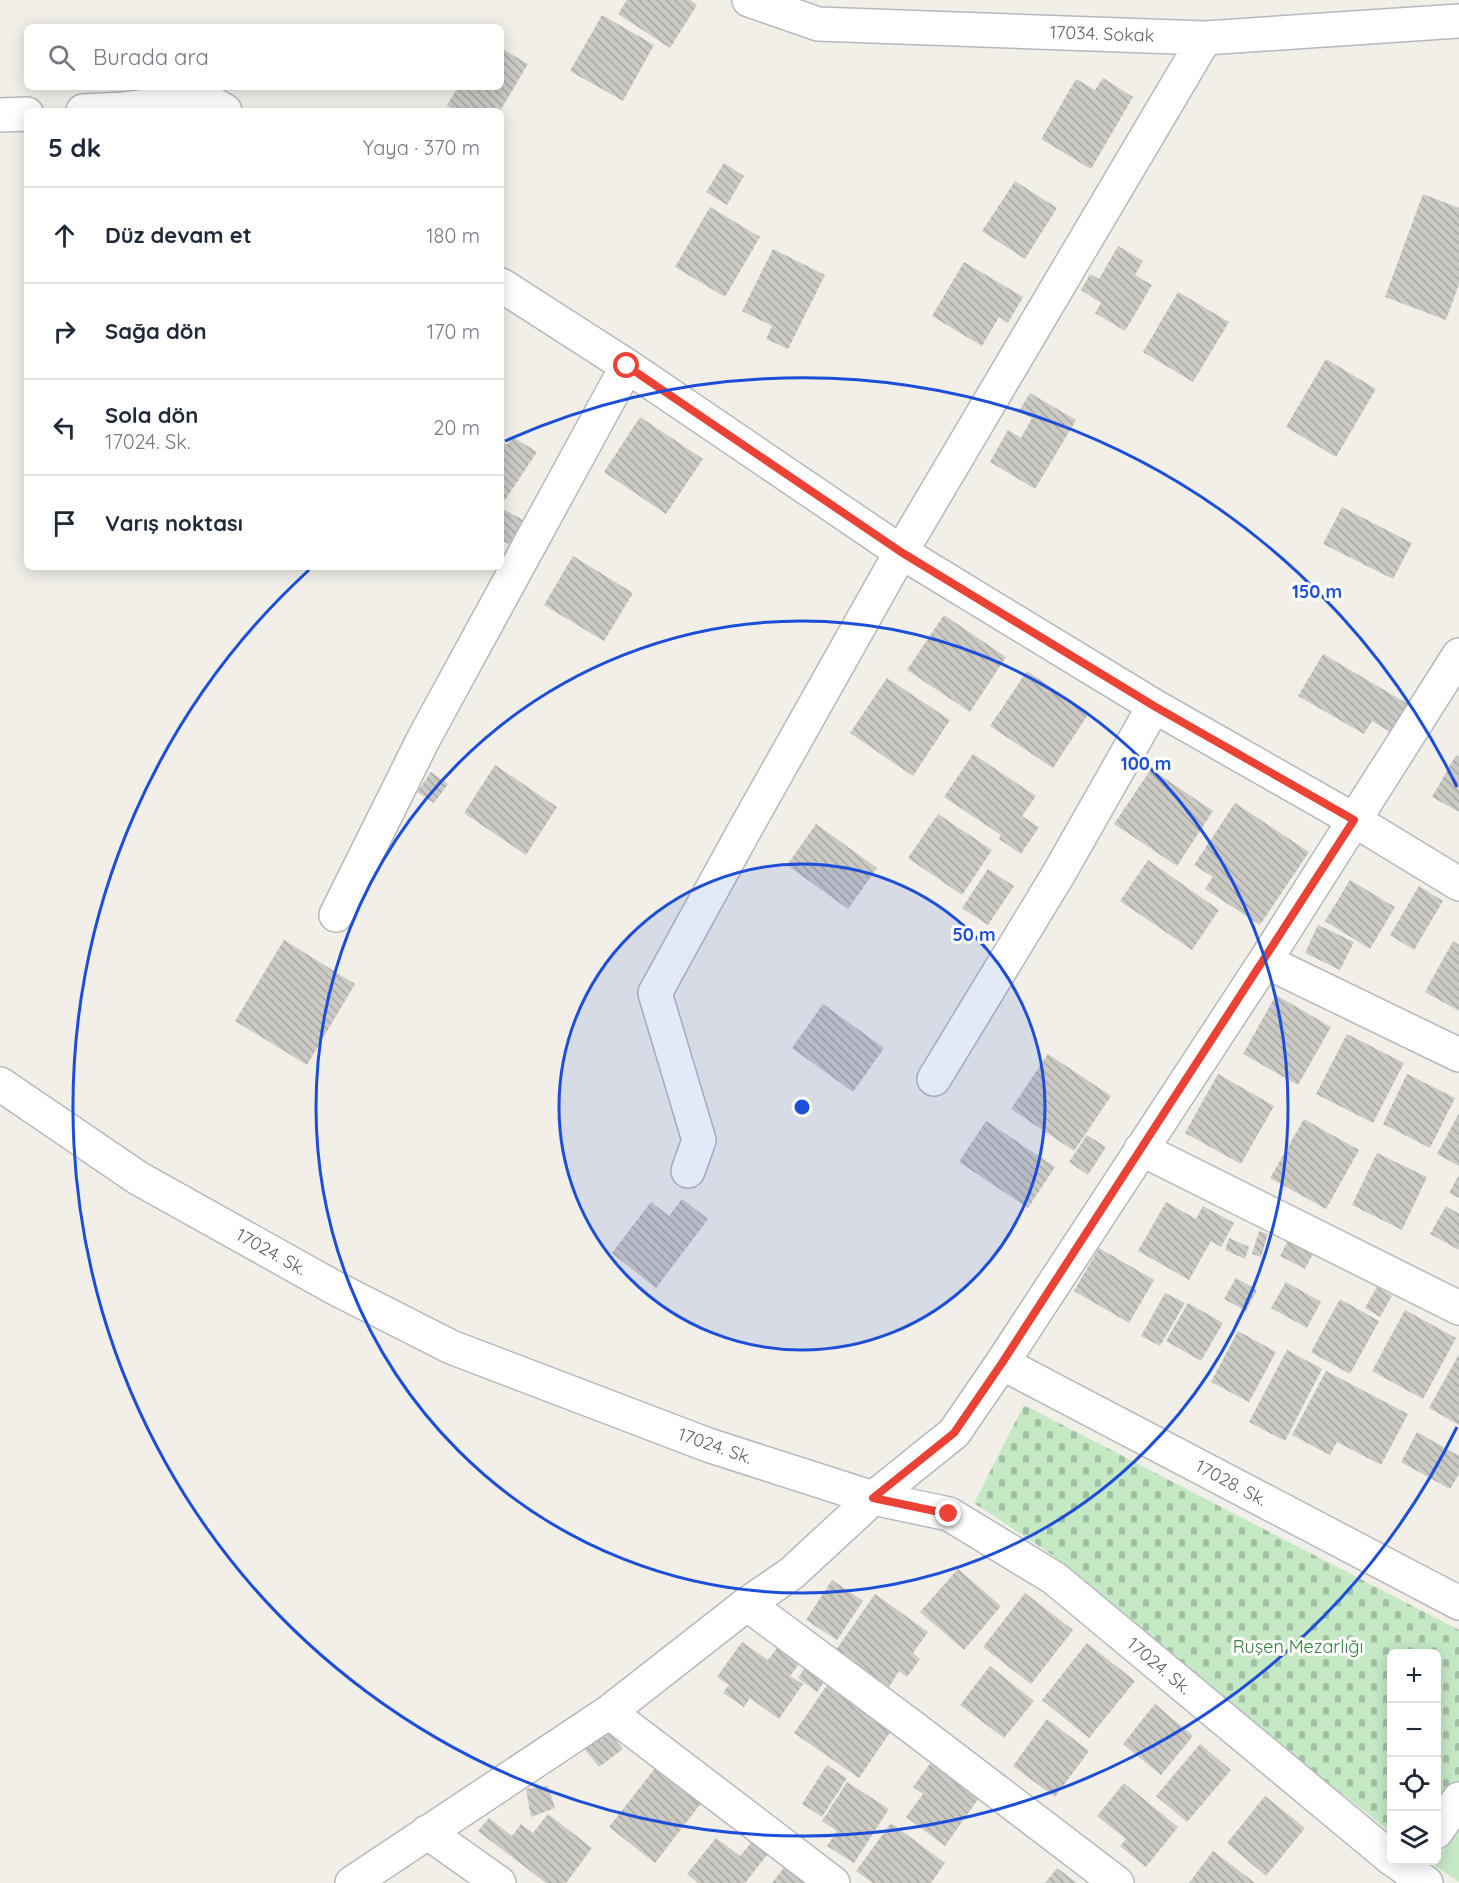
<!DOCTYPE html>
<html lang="tr">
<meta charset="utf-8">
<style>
:root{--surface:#fff;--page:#f6f6f7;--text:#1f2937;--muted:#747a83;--line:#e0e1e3}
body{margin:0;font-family:Quicksand,sans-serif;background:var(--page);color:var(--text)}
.controls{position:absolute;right:18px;bottom:18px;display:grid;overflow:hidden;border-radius:9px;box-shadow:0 3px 15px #0003}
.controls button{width:54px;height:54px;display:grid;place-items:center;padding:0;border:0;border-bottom:2px solid var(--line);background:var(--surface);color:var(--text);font:30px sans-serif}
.stop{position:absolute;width:18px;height:18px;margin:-14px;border:4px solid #ea4335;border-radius:50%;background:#fff}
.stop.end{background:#ea4335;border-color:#fff;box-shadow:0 2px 6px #0008}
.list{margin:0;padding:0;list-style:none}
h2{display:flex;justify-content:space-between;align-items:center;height:78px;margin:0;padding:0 24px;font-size:26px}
h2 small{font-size:20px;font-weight:400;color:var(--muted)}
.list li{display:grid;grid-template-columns:39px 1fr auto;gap:18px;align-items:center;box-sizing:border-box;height:96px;padding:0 24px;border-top:2px solid var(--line)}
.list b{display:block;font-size:22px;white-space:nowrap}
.list p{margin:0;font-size:20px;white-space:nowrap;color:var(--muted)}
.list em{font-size:20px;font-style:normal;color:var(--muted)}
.icon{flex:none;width:33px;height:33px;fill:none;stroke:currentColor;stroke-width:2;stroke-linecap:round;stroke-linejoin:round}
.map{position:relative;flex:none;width:1459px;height:1883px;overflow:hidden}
.search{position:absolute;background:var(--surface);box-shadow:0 3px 15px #0003;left:24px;top:24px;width:480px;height:66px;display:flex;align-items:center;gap:15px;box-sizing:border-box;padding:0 21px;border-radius:9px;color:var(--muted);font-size:22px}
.panel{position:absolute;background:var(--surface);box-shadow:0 3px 15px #0003;left:24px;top:108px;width:480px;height:462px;border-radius:9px}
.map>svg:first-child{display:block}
</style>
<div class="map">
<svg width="1459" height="1883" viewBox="0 0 1459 1883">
<defs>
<pattern id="cemetery-stones" width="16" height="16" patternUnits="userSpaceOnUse" patternTransform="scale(1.5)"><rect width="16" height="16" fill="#c5e8c5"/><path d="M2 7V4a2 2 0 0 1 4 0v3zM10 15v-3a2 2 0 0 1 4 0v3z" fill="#a3c0a4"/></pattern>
<pattern id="building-back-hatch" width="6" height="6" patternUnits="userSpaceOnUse" patternTransform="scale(1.5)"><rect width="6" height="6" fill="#cccac5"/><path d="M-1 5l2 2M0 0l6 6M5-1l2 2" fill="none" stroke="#a9a8a4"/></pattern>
</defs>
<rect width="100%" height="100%" fill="#f1efe8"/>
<path fill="url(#cemetery-stones)" d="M1024,1405L1459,1630V1784L1437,1815L1436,1654H1392L1391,1832L1215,1695L1130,1618L1054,1556L974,1503Z"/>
<path fill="#c5e8c5" d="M1459,1828V1882L1433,1864Z"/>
<path fill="url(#building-back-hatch)" d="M627,0H690L697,5L670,48L618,14Z
M602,15L654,45L623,101L570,71Z
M501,48L528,64L500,111H456L447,105L458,87H501Z
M1103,78L1133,97L1091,169L1041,139L1076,79L1095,90Z
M724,163L744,176L727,205L706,192Z
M1015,181L1057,208L1025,259L982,231Z
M1423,194L1459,208V284L1446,320L1385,297Z
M710,207L760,237L725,297L675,267Z
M1118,246L1143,261L1135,275L1152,285L1125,331L1095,313L1101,303L1081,290L1090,274L1099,279Z
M773,249L825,275L788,349L766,339L772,326L742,311Z
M964,262L1023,297L1008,323L999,317L982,346L932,316Z
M1178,292L1229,322L1193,382L1143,352Z
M1326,359L1376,389L1336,457L1286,427Z
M1030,393L1076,420L1035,489L990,462L1008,430L1021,438L1032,418L1019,411Z
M640,417L703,459L666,514L604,472Z
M513,437L537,452L503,503L501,501V441L507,445Z
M1342,507L1412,543L1393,579L1323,544Z
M501,508L523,520L509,544L501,540Z
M573,556L633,593L604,641L544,605Z
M944,615L1006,657L970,712L907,670Z
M1323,654L1408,704L1392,733L1372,721L1364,734L1298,696Z
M1027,671L1089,713L1053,768L990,726Z
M887,678L950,720L913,776L850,733Z
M973,754L1036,796L1022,816L1039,827L1021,854L999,839L1001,835L944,797Z
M1456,755L1459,757V812L1432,797Z
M495,765L557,807L526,855L464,813Z
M1151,769L1213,811L1177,866L1114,824Z
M431,772L448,784L434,803L417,792Z
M1235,803L1309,852L1260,925L1205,889L1213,877L1194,865Z
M938,814L992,850L962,895L908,858Z
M816,824L877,868L848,909L787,865Z
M1148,860L1219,910L1192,950L1120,901Z
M988,869L1014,886L988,925L962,908Z
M1350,880L1395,907L1370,949L1325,921Z
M1419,886L1443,901L1414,950L1390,935Z
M1318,925L1354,942L1340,970L1305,953Z
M284,940L355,984L307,1065L235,1021Z
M1453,941L1459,945V1011L1425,992Z
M1276,995L1331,1027L1298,1085L1243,1054Z
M823,1004L884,1048L853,1092L792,1048Z
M1347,1034L1404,1063L1373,1123L1316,1094Z
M1048,1054L1111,1096L1074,1151L1011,1109Z
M1218,1074L1274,1106L1241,1164L1185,1133Z
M1407,1074L1455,1098L1430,1148L1383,1124Z
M1459,1113V1166L1437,1154Z
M1304,1119L1359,1150L1326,1209L1270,1178Z
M986,1121L1055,1167L1028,1208L959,1162Z
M1087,1135L1106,1147L1088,1175L1069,1162Z
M1377,1153L1427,1177L1402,1230L1352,1205Z
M1459,1175V1198L1449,1193Z
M682,1199L708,1219L656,1288L612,1253L651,1202L669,1216Z
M1166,1202L1196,1219L1203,1206L1234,1223L1221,1247L1211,1241L1189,1280L1138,1251Z
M1446,1206L1459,1214V1250L1430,1234Z
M1259,1231L1268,1234L1261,1257L1252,1254Z
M1293,1231L1318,1244L1305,1269L1280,1256Z
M1229,1238L1249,1247L1245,1259L1225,1250Z
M1099,1248L1154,1280L1129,1323L1074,1291Z
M1236,1278L1257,1290L1246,1311L1224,1299Z
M1286,1282L1321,1302L1307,1328L1271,1308Z
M1377,1287L1392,1296L1380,1317L1365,1308Z
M1165,1293L1185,1303L1160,1346L1141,1336Z
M1340,1299L1379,1321L1350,1374L1311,1352Z
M1188,1303L1223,1323L1201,1361L1166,1341Z
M1405,1310L1456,1338L1423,1399L1372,1371Z
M1238,1331L1276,1352L1249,1402L1211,1382Z
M1287,1350L1322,1369L1285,1441L1249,1422Z
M1459,1354V1425L1429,1408Z
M1326,1371L1408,1414L1381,1465L1337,1442L1330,1455L1292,1435Z
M1417,1432L1459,1456V1474L1450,1489L1401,1462Z
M958,1569L1001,1606L964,1650L920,1612Z
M832,1580L863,1601L837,1640L806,1620Z
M1025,1593L1073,1630L1031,1684L983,1647Z
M875,1594L928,1632L913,1653L920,1659L907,1677L899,1671L889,1687L836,1650Z
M742,1642L768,1660L777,1648L799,1664L790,1676L803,1684L779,1719L750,1698L744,1707L723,1693L729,1685L717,1677Z
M1087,1643L1135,1681L1089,1738L1042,1700Z
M808,1663L828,1676L817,1692L798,1678Z
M990,1666L1034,1701L1004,1738L960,1705Z
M828,1684L893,1728L859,1778L794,1733Z
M1155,1704L1193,1736L1161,1775L1123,1744Z
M1047,1719L1089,1751L1055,1797L1013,1766Z
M607,1729L623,1749L599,1767L583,1747Z
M1200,1744L1231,1770L1187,1822L1156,1796Z
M932,1761L981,1795L945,1846L906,1817L923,1794L913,1787Z
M827,1765L847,1778L822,1817L802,1804Z
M656,1767L702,1802L655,1863L609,1827Z
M847,1782L889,1809L854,1863L827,1846L837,1831L822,1821Z
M1124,1783L1178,1827L1146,1867L1120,1846L1126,1839L1097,1816Z
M548,1786L555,1808L531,1817L526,1789Z
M1265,1796L1305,1828L1266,1876L1227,1843Z
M548,1814L592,1848L566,1883H546L478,1831L489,1818L512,1836L521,1824L533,1833Z
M891,1823L945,1863L931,1883H873L856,1871Z
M716,1838L740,1856L755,1838L770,1851L745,1883H698L687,1874Z
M1213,1851L1255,1883H1189Z
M785,1866L807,1883H772Z
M1057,1868L1077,1883H1045Z"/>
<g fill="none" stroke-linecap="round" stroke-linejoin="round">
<defs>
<path id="minor" d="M749,0L818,24L1205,38L1459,21
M83,111L124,109L205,99L225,111
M0,115L27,114
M501,285L627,366L901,552L1154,706L1354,820L1459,884
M336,915L424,738L627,366
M1265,961L1459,1055
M934,1079L1058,875L1154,706
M0,1084L138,1178L335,1288L451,1347L708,1445L873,1498L949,1514L1054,1578L1392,1859
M1141,1149L1459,1308
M688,1171L699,1140L655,993L744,831L901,552L1205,38
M1002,1363L1459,1603
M747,1604L911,1726L1117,1883
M609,1712L833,1883
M427,1832L499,1883
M1436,1832L1459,1799
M1394,1860L1426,1883
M352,1883L609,1712L747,1604L792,1573L873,1498L954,1433L1002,1363L1265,961L1459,655"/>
</defs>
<use href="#minor" stroke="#b5b8bc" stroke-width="36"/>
<use href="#minor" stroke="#fff" stroke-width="33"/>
</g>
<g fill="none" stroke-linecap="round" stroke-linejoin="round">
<path stroke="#ea4335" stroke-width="8" d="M627,366L901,552L1154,706L1354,820L1002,1363L954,1433L873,1498L949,1514"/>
</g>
<circle cx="802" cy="1107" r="243" fill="#1d4ed8" fill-opacity=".12"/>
<g fill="none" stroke="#1d4ed8" stroke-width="3">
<circle cx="802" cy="1107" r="243"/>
<circle cx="802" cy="1107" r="486"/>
<path d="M1457 1427A729 729 0 1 1 309 570M505 441A729 729 0 0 1 1457 787"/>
</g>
<g text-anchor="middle" stroke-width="6" stroke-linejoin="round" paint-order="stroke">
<g font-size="18" fill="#5f6368" stroke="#fff">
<text transform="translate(1102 34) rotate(2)" y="6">17034. Sokak</text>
<text transform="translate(271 1252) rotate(29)" y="6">17024. Sk.</text>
<text transform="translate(715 1446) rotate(19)" y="6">17024. Sk.</text>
<text transform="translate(1231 1483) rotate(28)" y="6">17028. Sk.</text>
<text transform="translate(1159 1666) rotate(40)" y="6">17024. Sk.</text>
</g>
<g font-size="18" fill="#348238" stroke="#fff">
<text x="1298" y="1653">Ruşen Mezarlığı</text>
</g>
</g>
<circle cx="802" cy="1107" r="9" fill="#1d4ed8" stroke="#fff" stroke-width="3"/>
<g font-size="18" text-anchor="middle" font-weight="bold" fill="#1d4ed8" stroke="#fff" stroke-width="6" stroke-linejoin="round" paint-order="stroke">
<text x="1317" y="598">150 m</text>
<text x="1146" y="770">100 m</text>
<text x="974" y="941">50 m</text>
</g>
</svg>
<div class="controls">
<button>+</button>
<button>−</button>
<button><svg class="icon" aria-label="locate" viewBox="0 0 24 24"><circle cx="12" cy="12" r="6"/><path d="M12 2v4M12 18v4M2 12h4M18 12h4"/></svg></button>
<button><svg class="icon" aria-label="layers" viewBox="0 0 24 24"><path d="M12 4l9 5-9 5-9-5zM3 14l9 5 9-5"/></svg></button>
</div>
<div class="stop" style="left:627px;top:366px"></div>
<div class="stop end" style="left:949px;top:1514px"></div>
<div class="search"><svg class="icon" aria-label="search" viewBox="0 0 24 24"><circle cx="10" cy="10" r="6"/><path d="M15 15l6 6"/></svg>Burada ara</div>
<section class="panel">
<h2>5 dk<small>Yaya · 370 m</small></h2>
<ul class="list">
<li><svg class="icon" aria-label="ahead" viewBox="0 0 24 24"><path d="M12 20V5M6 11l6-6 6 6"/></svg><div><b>Düz devam et</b></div><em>180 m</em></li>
<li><svg class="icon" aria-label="right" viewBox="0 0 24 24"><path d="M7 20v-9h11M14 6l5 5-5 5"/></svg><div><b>Sağa dön</b></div><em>170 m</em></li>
<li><svg class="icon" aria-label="left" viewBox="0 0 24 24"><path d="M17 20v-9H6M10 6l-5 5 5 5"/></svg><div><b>Sola dön</b><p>17024. Sk.</p></div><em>20 m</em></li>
<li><svg class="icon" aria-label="arrive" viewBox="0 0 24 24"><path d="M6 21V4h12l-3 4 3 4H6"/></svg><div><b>Varış noktası</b></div></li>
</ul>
</section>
</div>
